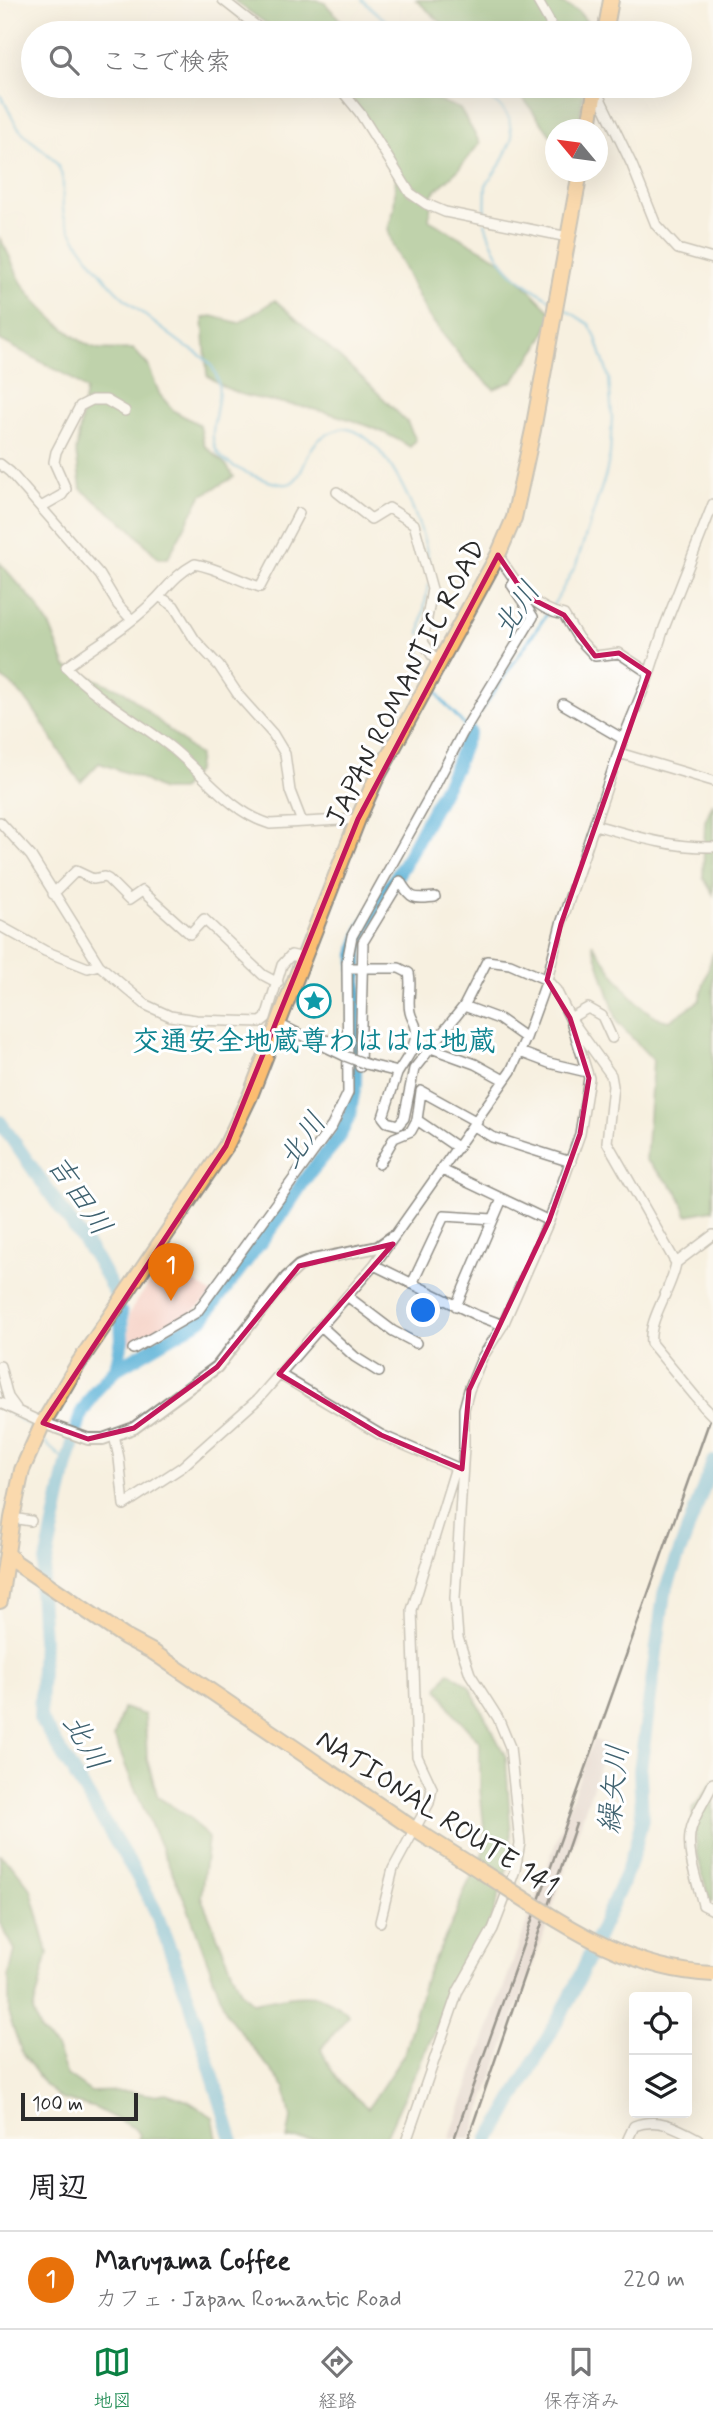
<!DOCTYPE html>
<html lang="ja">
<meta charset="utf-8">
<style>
:root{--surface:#fff;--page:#f6f6f6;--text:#202124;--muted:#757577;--line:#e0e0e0;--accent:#0b8043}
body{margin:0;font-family:Mynerve,"Klee One",sans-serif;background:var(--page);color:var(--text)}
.controls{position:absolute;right:21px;bottom:21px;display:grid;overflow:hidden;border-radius:7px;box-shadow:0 7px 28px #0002}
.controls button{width:63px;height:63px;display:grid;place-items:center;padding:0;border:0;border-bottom:2px solid var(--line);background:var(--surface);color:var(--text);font:35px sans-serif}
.compass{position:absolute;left:545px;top:119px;width:63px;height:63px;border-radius:50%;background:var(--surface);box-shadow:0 7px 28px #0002;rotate:299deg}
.scale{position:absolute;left:21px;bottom:18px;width:117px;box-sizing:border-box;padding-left:7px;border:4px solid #2b2b2b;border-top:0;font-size:19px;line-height:24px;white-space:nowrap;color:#2b2b2b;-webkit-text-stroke:5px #fff;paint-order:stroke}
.you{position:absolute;left:424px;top:1311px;width:24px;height:24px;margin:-18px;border:5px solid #fff;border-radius:50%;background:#1a73e8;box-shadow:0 0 0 10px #1a73e833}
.badge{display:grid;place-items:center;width:46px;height:46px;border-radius:50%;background:var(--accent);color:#fff;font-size:23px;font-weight:700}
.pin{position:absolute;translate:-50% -58px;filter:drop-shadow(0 2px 4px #0008)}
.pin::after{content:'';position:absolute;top:37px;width:24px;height:21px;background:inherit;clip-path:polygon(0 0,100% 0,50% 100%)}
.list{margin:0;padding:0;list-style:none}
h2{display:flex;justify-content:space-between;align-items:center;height:91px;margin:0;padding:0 28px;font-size:30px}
h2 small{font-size:23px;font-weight:400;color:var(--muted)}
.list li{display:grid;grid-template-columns:46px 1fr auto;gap:21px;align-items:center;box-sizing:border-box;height:98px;padding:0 28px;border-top:2px solid var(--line)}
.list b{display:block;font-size:26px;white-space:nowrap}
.list p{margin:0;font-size:23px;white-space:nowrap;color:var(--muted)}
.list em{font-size:23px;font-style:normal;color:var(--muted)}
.icon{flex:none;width:38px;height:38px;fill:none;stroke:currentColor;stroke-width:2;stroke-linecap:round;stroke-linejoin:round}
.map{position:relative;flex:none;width:713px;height:2139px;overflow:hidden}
.search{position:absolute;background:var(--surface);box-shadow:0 7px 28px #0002;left:21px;right:21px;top:21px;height:77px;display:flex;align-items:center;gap:18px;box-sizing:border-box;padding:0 24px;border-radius:38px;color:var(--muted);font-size:26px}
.sheet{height:189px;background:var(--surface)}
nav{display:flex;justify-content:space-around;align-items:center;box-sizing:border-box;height:98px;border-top:2px solid var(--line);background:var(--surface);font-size:19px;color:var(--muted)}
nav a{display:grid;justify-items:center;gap:4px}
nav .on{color:var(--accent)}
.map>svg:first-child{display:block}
</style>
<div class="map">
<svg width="713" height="2139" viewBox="0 0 713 2139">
<rect width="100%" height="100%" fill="#fff"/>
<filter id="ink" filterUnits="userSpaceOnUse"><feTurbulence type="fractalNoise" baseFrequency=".0143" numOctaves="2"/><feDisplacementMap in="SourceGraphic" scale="14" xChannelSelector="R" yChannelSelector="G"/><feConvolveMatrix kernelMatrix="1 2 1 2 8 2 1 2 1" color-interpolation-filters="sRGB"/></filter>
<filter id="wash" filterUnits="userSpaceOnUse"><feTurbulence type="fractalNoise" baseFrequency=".00686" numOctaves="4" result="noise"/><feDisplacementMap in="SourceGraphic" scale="28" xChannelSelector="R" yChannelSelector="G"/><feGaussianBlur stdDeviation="1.57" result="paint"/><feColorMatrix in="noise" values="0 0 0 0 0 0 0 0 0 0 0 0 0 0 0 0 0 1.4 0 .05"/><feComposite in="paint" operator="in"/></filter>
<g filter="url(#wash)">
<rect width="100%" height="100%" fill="#f7f0e0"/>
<path fill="#f6d1c5" d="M165,1260L212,1294L189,1316L129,1345V1313Z"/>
<path fill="#d1bfbf" d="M593,1739L607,1744L542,1940L471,2139H449Z"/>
<path fill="#7aae6a" stroke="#526c4a" stroke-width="2" d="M233,0H316L325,3L352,33H280Z
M416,0H555L578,11L592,28L591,33H453Z
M345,86H408L425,95L460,109L480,143L458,170L432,194L429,220L500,260L554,315L538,347L513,381L494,389L465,362L427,314L393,246L388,229L394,209L396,173Z
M514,86H584L580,118L574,129L556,130L555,141Z
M0,239C11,255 13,268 22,283C35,303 76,345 100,349C111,350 123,349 133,349L148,365L160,395L174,411L200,425L204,445L226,465L234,477L201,496L168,558L159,559L130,528L81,489L76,452L86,390L68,376L0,340Z
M275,300L368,383L407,422L416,440L410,447C378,426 331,412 293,405C259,398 234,398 207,375L203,318L212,316L239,323Z
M0,563L36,604L51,629L66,667L124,691L199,756L197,770L181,790H162L138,777L99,763L81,782C54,751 37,698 0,677Z
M713,803V894L703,877L705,821Z
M592,943C612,968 635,1015 669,1021L699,1001L713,952V1210L687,1215L678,1192L646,1160L653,1060L618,1023Z
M449,1672L469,1686L506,1757L512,1853L490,1925L444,2011L385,2139H287L291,2118L285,2088L227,2015L186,1903L134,1787L114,1737L123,1708L145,1715L147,1759L158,1797L189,1817L208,1838L201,1897L241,1992L253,2003C291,1997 318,1984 349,2015L321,2049C333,2078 345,2089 368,2108L404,2054L426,1976L453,1921L464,1892L486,1846L480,1789V1743L455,1715L438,1688Z
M713,1782V1902L710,1903L698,1858L692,1809Z
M0,1855L12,1865L31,1889L48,1953L33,2011L40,2031L56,2047L67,2075L91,2092L126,2091L153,2095L166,2093L188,2101L213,2117L217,2139H138L140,2135L136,2129L95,2108L61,2099L45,2085L22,2053L9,2016V1977L15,1950L0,1923Z"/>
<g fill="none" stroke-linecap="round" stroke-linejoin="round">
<path stroke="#5ab1d6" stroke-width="2.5" d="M362,0L400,33
M471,86L502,108L509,118L512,139L500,165L486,185L485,217
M0,95C7,105 11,117 18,127C29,143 51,151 59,168C67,183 60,199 64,215C68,233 98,270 111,285C126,303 165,331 185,346C193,351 204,356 210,364C236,397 192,437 227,462C238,470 280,489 291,483C307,474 304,444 328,434C334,431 342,427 348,429C388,436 426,529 429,565
M485,223C498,267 514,277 551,300
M420,634L428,585
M420,644V654L427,671
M433,683L441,699L464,725
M468,730L555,602L576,565L606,474L610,454L612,418L609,378L595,335L589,324L560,306
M3,1409L27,1424L34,1432
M41,1439L66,1462V1468"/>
<path stroke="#5ab1d6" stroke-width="14" d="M0,1122L97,1260L117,1297
M116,1369L122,1340L121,1313
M232,2139L191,2005L155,1910L136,1874L40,1718L43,1639L40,1591L66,1468L81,1414L96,1390L116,1369L202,1319L284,1211L307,1176L338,1139L349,1116L355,1084L356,950L365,926L403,866L455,768L469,731
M488,2139L499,2125L570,1998L625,1876L635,1848L642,1819L640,1770L664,1594L713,1462"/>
</g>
</g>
<g filter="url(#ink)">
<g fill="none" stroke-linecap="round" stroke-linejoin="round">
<defs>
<path id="minor" d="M223,0L265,33
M537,0L556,33
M338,86L360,113L410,193L426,204L445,212L568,237
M596,90L632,165L656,225L678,249L713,259
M0,464L10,472L100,575L118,605L131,619
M337,492L371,519L389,508L414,524L432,589L423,642L438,664
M41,507L62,495L66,489L54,462L56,452L80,406L92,400H106L125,411
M299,513L260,587C237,580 218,568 195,564C177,574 171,583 158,597C132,624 96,645 66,667C96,698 134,719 168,745C201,770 229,812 270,824L358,819
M498,555C516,582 530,608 564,615L578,638L595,656L619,653L649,673
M159,596L174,606L195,640L219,666L239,696L273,734L285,754L290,791L302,822
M563,704L623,739
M619,753L713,781
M0,822L31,856L99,965L146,1005L170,1016L196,1020L261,1022L266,1018L282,965L291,955L304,958
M595,825C634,836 672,848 713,847
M53,894L76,871L93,879L104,877L108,879L129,900L142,891L190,934L204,919L263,975L278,983
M0,926L45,951L88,968L99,965
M347,968H399L409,973C412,986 407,1000 410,1012C411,1018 415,1022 416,1028C418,1046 405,1060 397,1074
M464,1006L499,1019L526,1038
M570,1018L588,1008L602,1016L612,1038
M278,1024L345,1056
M318,1042L324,1040L348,1044
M431,1048L475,1064L504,1080
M520,1052L549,1063L587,1072
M366,1064L394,1071L397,1074L383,1117L387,1122L398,1125L404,1118L414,1069L464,1006L487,961L510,964L547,980L556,990L570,1018L611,1075L613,1086L607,1142L676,1263C672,1289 648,1319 651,1343L704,1407
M360,1067L363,942L400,881C411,900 414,899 435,897
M417,1120L458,1148
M474,1126L492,1137L571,1162
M379,1164L394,1138L411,1131L417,1120L421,1091L477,1122
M442,1170L549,1221
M676,1263L713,1235
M374,1265L476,1315L503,1325
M412,1284L444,1216L493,1219
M347,1296L393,1331L416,1343
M456,1306L502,1199
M321,1326L355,1357L379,1372
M133,1349L197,1312L332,1126L348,1093L347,962L352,936L426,803L462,734L533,617L512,585L514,579
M0,1366L8,1397L16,1408
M279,1374L381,1435L460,1469
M0,1403L43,1423
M114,1435L119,1458L124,1505L182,1467L258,1399L374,1265L511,1071L526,1038L547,980L561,924L623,739L646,683L664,628L713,504
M12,1518L31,1521
M713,1783C706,1800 693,1815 690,1834C687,1856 698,1884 703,1905L713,1910
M380,1922L393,1869L429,1803L432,1788L417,1756L412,1610L456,1467
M407,2139L458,1991L493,1929L503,1903L515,1870L520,1843L510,1747L498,1718L470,1674L458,1638L455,1598L464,1447V1409L469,1390L482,1358L503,1325L549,1221L580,1134L589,1078L570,1018
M628,2139L634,2126C658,2117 676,2127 698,2139"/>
<path id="tertiary" d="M43,1423L88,1439H103L134,1428L217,1367L286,1278L299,1266L313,1260L378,1247L392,1237"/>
<path id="trunk" d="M605,33L611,0
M588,130L596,86
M7,1553L15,1562L125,1637L153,1652L414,1829L479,1870
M0,1601L12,1518L22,1470L43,1423L78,1364L226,1146L250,1096L358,819L375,781L498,555L514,518L533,430L580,172"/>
</defs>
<use href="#minor" stroke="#918e86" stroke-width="12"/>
<use href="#tertiary" stroke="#918e86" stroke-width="14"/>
<use href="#trunk" stroke="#918e86" stroke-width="18"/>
<use href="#minor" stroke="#fff" stroke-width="9"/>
<use href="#tertiary" stroke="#fff" stroke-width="10"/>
<use href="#trunk" stroke="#fcbd6f" stroke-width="14"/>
<path stroke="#2b2b2b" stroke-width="2.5" d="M454,2139L713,1411
M468,2139L576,1824"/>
<defs>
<path id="minor-bridge" d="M345,1056L366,1064
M704,1407L713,1416"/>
<path id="trunk-bridge" d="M479,1870C554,1917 621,1970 713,1974"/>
</defs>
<use href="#minor-bridge" stroke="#918e86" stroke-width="12" stroke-linecap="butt"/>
<use href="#trunk-bridge" stroke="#918e86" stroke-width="18" stroke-linecap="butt"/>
<use href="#minor-bridge" stroke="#fff" stroke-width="9"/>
<use href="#trunk-bridge" stroke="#fcbd6f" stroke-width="14"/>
</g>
</g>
<path d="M0 0H713V2139H0ZM498,555L526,596L564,615L595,656L619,653L649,673L561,924L547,980L570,1018L589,1078L580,1134L549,1221L469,1390L462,1469L381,1435L279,1374L393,1244L299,1266L217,1367L134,1428L88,1439L43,1423L226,1146L358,819Z" fill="#f7f0e0" fill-opacity=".55" fill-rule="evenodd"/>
<path fill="none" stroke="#c2185b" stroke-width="5" stroke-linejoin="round" d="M498,555L526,596L564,615L595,656L619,653L649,673L561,924L547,980L570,1018L589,1078L580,1134L549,1221L469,1390L462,1469L381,1435L279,1374L393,1244L299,1266L217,1367L134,1428L88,1439L43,1423L226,1146L358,819Z"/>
<defs>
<symbol id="sight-ring" viewBox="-11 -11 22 22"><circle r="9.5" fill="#fff" stroke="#0f9aa8" stroke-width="1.5"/><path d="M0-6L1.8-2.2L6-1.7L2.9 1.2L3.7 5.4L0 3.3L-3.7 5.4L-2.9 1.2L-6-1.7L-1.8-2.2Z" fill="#0f9aa8"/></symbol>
</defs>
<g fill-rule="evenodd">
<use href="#sight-ring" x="295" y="982" width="38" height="38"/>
</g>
<g text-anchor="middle" stroke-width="6" stroke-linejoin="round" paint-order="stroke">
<g font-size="28" fill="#2b2b2b" stroke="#fff">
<text transform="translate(404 682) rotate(-63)" y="10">JAPAN ROMANTIC ROAD</text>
<text transform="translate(438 1812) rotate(33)" y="10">NATIONAL ROUTE 141</text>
</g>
<g font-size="28" font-weight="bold" fill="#0d838f" stroke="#fff">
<text x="314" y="1050">交通安全地蔵尊わははは地蔵</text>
</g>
<g font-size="30" font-style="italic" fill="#3e616f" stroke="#fff">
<text transform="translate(516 609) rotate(-57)" y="10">北川</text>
<text transform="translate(302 1140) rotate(-56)" y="10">北川</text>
<text transform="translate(80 1195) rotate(56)" y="10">吉田川</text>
<text transform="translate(86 1742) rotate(60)" y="10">北川</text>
<text transform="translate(613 1789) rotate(-84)" y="10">繰矢川</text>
</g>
</g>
</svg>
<div class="controls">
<button><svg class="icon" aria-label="locate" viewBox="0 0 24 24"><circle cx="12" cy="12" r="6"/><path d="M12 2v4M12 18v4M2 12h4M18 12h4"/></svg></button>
<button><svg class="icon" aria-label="layers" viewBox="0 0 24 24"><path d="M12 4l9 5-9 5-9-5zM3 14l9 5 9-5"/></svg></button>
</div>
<svg class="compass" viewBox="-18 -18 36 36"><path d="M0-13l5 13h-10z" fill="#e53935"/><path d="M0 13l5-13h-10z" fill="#757577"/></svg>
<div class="scale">100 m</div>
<div class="you"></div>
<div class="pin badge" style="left:171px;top:1301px;background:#e8710a">1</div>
<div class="search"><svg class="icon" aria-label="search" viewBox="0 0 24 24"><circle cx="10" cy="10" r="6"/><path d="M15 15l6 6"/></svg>ここで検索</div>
</div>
<section class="sheet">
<h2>周辺<small></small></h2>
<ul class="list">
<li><span class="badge" style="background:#e8710a">1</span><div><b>Maruyama Coffee</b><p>カフェ · Japan Romantic Road</p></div><em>220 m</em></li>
</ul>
</section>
<nav>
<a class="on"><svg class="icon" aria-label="map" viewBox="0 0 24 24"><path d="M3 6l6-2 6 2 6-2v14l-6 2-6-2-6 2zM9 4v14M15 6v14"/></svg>地図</a>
<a><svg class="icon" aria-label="directions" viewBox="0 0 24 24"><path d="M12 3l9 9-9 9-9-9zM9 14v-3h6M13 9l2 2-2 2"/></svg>経路</a>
<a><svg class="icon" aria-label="saved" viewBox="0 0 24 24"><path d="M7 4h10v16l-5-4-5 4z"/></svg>保存済み</a>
</nav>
